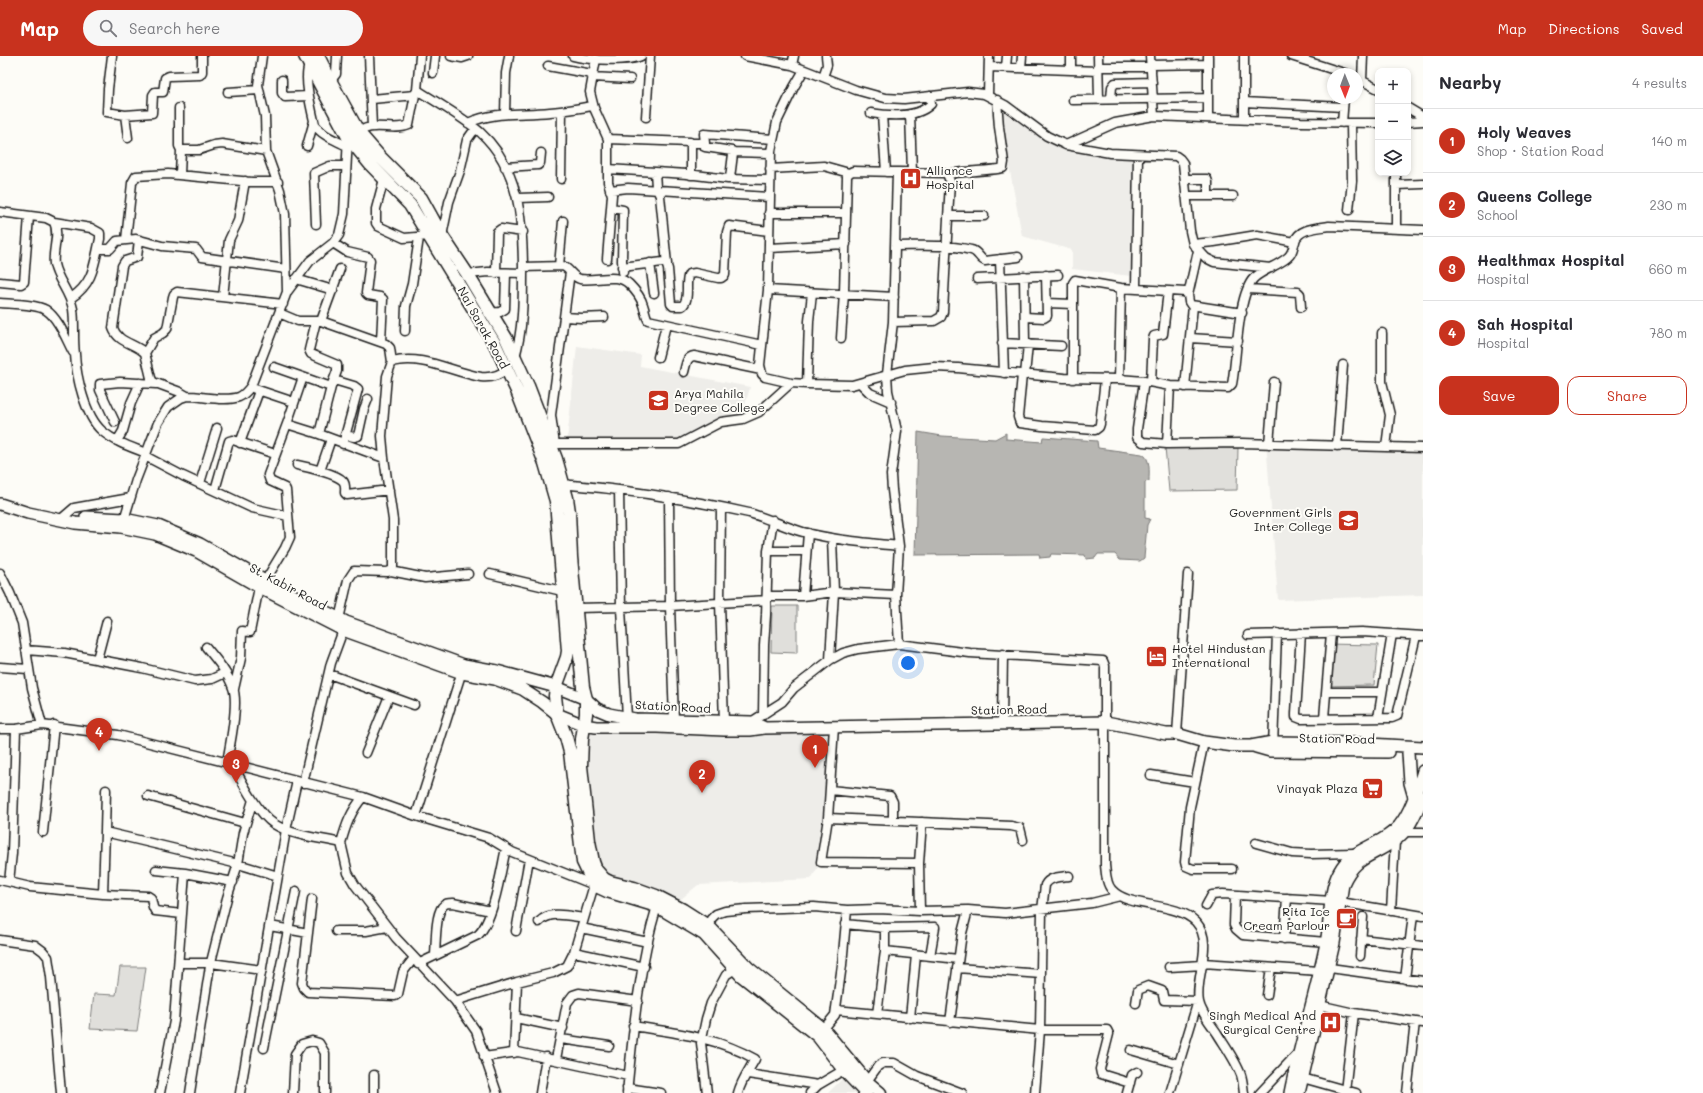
<!DOCTYPE html>
<meta charset="utf-8">
<style>
:root{--surface:#fff;--page:#f7f7f7;--text:#2b2b33;--muted:#7c7c81;--line:#e1e1e2;--accent:#c8321e}
body{margin:0;font-family:Mali,sans-serif;background:var(--page);color:var(--text)}
.controls{position:absolute;right:12px;top:12px;display:grid;overflow:hidden;border-radius:8px;box-shadow:0 2px 6px #0003}
.controls button{width:36px;height:36px;display:grid;place-items:center;padding:0;border:0;border-bottom:1px solid var(--line);background:var(--surface);color:var(--text);font:20px sans-serif}
.compass{position:absolute;left:1327px;top:12px;width:36px;height:36px;border-radius:50%;background:var(--surface);box-shadow:0 2px 6px #0003;rotate:179deg}
.you{position:absolute;left:908px;top:607px;width:14px;height:14px;margin:-10px;border:3px solid #fff;border-radius:50%;background:#1a73e8;box-shadow:0 0 0 6px #1a73e833}
.badge{display:grid;place-items:center;width:26px;height:26px;border-radius:50%;background:var(--accent);color:#fff;font-size:13px;font-weight:700}
.pin{position:absolute;translate:-50% -33px;filter:drop-shadow(0 1px 2px #0008)}
.pin::after{content:'';position:absolute;top:21px;width:14px;height:12px;background:inherit;clip-path:polygon(0 0,100% 0,50% 100%)}
.list{margin:0;padding:0;list-style:none}
h2{display:flex;justify-content:space-between;align-items:center;height:52px;margin:0;padding:0 16px;font-size:17px}
h2 small{font-size:13px;font-weight:400;color:var(--muted)}
.list li{display:grid;grid-template-columns:26px 1fr auto;gap:12px;align-items:center;box-sizing:border-box;height:64px;padding:0 16px;border-top:1px solid var(--line)}
.list b{display:block;font-size:15px;white-space:nowrap}
.list p{margin:0;font-size:13px;white-space:nowrap;color:var(--muted)}
.list em{font-size:13px;font-style:normal;color:var(--muted)}
.actions{display:flex;gap:8px;padding:12px 16px}
.actions a{flex:1;padding:9px 0;border:1px solid var(--accent);border-radius:12px;text-align:center;font-size:14px;color:var(--accent)}
.actions .main{background:var(--accent);color:#fff}
.icon{flex:none;width:22px;height:22px;fill:none;stroke:currentColor;stroke-width:2;stroke-linecap:round;stroke-linejoin:round}
.map{position:relative;flex:none;width:1423px;height:1037px;overflow:hidden}
header{display:flex;align-items:center;gap:24px;box-sizing:border-box;height:56px;padding:0 20px;background:var(--accent);color:#fff}
header strong{font-size:19px}
nav{display:flex;gap:22px;margin-inline-start:auto;font-size:14px}
.search{width:280px;height:36px;background:var(--page);display:flex;align-items:center;gap:10px;box-sizing:border-box;padding:0 14px;border-radius:22px;color:var(--muted);font-size:15px}
main{display:flex}
aside{flex:1;background:var(--surface)}
.map>svg:first-child{display:block}
</style>
<header>
<strong>Map</strong>
<div class="search"><svg class="icon" aria-label="search" viewBox="0 0 24 24"><circle cx="10" cy="10" r="6"/><path d="M15 15l6 6"/></svg>Search here</div>
<nav><a>Map</a><a>Directions</a><a>Saved</a></nav>
</header>
<main>
<div class="map">
<svg width="1423" height="1037" viewBox="0 0 1423 1037">
<rect width="100%" height="100%" fill="#fdfcf7"/>
<filter id="ink" filterUnits="userSpaceOnUse"><feTurbulence type="fractalNoise" baseFrequency=".025" numOctaves="2"/><feDisplacementMap in="SourceGraphic" scale="8" xChannelSelector="R" yChannelSelector="G"/><feConvolveMatrix kernelMatrix="1 2 1 2 8 2 1 2 1" color-interpolation-filters="sRGB"/></filter>
<g filter="url(#ink)">
<path fill="#eeede9" d="M996,39L1025,60L1044,77L1068,86L1135,97L1131,220L1072,213V194L1022,180Z
M577,290L641,299L640,310L750,331L742,360L689,379L674,386L567,385Z
M1266,385L1423,389V539L1278,544Z
M834,671L821,806L811,823L698,829L675,848L602,829L571,713L577,676H724Z
M845,1020L860,1037H828Z"/>
<path fill="#e0dfdb" stroke="#7e7e7c" d="M1165,391L1238,392L1237,434L1169,435Z
M772,550H797V597L771,596Z
M1326,588L1378,589L1374,629L1324,630Z
M120,911H146L137,975L90,973L94,938L116,939Z"/>
<path fill="#b7b6b2" stroke="#797876" d="M918,376L942,380L995,383L1006,377V383L1042,386L1043,381L1097,385L1098,392L1142,398C1151,402 1149,416 1149,425L1145,426V462L1150,463L1147,469L1144,502L1140,505L1120,504L1115,498H1098L1095,502L1086,503L1085,499L1051,498L1050,501L1040,502L1039,498L915,499Z"/>
<g fill="none" stroke-linecap="round" stroke-linejoin="round">
<defs>
<path id="street" d="M112,0L108,33L107,56L125,59L152,57L153,39L155,36H163L165,22L169,20L200,19L202,16V0
M262,0L258,29L265,60L266,95L280,134L285,158L287,236
M369,0L372,71
M420,0L417,34C438,47 461,60 480,76C520,112 523,166 523,216C523,245 523,273 515,301
M451,0L462,2L468,0
M573,0C586,4 629,6 641,0
M745,0L792,9L856,34L885,42L904,43L968,36L984,38L1005,49L1047,80L1066,89L1110,97L1176,100L1180,103L1183,107L1190,175L1193,188L1206,202L1214,206L1271,212
M1098,0L1099,43
M1150,0L1154,60
M1208,0V62
M1291,0L1347,18
M596,3L590,36L594,52L608,83V126L612,139L607,203
M792,9L794,0
M1151,9L1207,8
M309,10C303,21 312,56 315,69C322,80 336,84 347,90
M548,10L592,18
M989,11L1098,15
M1006,11L1007,0
M1098,11H1151
M1021,12L1022,0
M804,14L794,31L777,66L771,95L768,234L760,309L762,318L765,321L791,327L807,328L852,329L905,314L934,311L958,312L1064,322L1119,323L1144,325L1170,330L1228,332L1232,328C1237,304 1237,239 1254,222C1264,213 1278,210 1288,201C1293,197 1293,191 1295,185C1299,172 1318,172 1329,170L1423,174
M1071,14V0
M433,17L435,0
M592,21L630,23
M823,21L827,9L826,0
M1357,22L1378,33
M282,24V37L285,41L309,40
M1362,24L1363,0
M328,28L336,18L337,0
M228,36L259,34
M988,39L989,0
M372,43L415,39L416,36
M1111,43L1112,31L1115,27L1152,26
M1073,44L1208,42
M1244,46L1343,51
M179,52V90L181,94H199L214,89L222,88L266,95
M1408,52L1423,61
M871,57C889,60 917,62 931,48L930,40
M505,58L506,17L509,0
M910,58L912,116
M125,59L128,82
M882,59L886,116
M646,61L650,0
M1244,63V0
M1408,66L1423,65
M468,67C496,55 521,59 550,56C565,55 579,52 593,50
M1342,67L1344,42
M355,80C371,62 391,77 409,69L415,39
M608,83L690,86L691,87V119
M705,87L704,78L773,83
M1066,89L1115,67L1154,60L1301,66L1378,67
M307,90L314,65
M733,96L771,97
M505,111L538,109L540,107L541,97
M608,113L687,118L728,123L730,122L733,98L732,95L705,91V87H691
M770,113L824,110L849,117
M655,116L656,131L660,140L667,208
M897,116L893,266L887,318L888,335L897,375L891,419L892,434L899,490L896,539L899,588
M1396,117V129L1423,128
M947,118C957,116 999,114 1003,112L1004,106L999,71L997,44
M180,119L181,94
M384,123L376,153V167L378,170L404,182L429,180
M561,123L562,55
M728,123L770,124
M1185,123H1207L1208,126V140
M1396,129V173
M610,134L628,132L769,141
M1186,140H1233
M518,142L548,141
M612,152L623,154L622,205L623,216
M1349,154L1352,125L1351,68
M0,156L46,162L54,166C60,179 52,194 54,208C57,224 70,236 73,253C75,268 73,283 75,298C76,320 85,360 102,375C115,386 131,391 146,397
M769,157H846
M948,160H984
M54,166L91,172L100,177V183C94,208 94,227 71,242
M316,168L314,117L330,110H346
M442,180L449,146L460,115L467,84L472,77L476,73
M126,184L132,127L136,120L168,118L252,126H278
M139,184L137,201L125,205L122,210L113,272C118,287 135,287 145,297L151,322L153,326L180,336L187,340
M333,187L347,196L368,201L370,204L366,237L368,239L380,241L383,243L381,286
M1193,188L1214,186L1257,179L1295,186
M895,190C920,190 947,188 971,194C978,195 979,203 985,205L1018,201
M769,192L846,188
M98,193H110L117,185L136,183L162,190L196,193L202,201L286,213
M1000,203L1004,317
M650,207L654,237
M559,210L563,165
M523,211L563,210C570,213 572,221 580,223C595,226 617,216 629,228C635,234 641,241 643,249C645,254 645,259 648,264L762,289
M622,211L663,206L666,207L668,213L671,248L673,250H682C691,244 684,226 689,218L695,217L718,222H721L725,219L727,176L729,170L769,175
M496,217L497,176L501,173L523,176
M468,218L488,216L523,217
M1024,220L1025,287
M296,223L333,234
M977,223L1058,219
M0,226L21,228L24,226L29,160
M1136,233L1138,99
M1248,233L1298,236L1300,238L1301,251
M768,234L894,241
M1188,239L1198,195
M223,241L229,184L238,165L245,125
M0,247C12,248 36,248 46,254C59,263 66,283 73,296
M1047,247L1073,248
M279,257L298,265H321L386,288L390,292L392,306
M488,257L500,256L505,253L506,217
M565,261L581,262L604,261
M1025,261L1044,262L1047,260L1046,219
M316,265L309,294L311,298L337,309V315L331,331
M321,265L340,213
M405,275L406,250L412,228L419,182
M1382,277V326L1390,359L1386,391
M841,282L844,237L847,120L849,117L853,115L944,117L947,118L950,125L943,256L941,261L934,265L893,266
M1190,282L1238,285
M1002,287L1061,290
M145,297L154,282L163,277L167,273L173,241L174,238L177,236L283,248
M658,301L666,269
M274,311L331,331L319,378L384,402
M684,316C686,309 686,301 694,300L761,314
M1022,319L1018,361L1020,367L1042,370L1095,374L1099,371L1100,368L1105,323
M1025,319L1028,288
M303,321L287,368L319,378
M1073,323V227L1075,224L1121,232L1185,236L1188,239L1189,246L1191,249L1242,257
M1119,323L1121,232
M334,324L354,330L358,333L343,388
M1144,325L1137,373V381L1143,386L1167,388L1242,387L1423,392
M1151,326L1153,283L1154,280L1163,278L1168,235
M860,327L870,337L891,346
M807,328L809,265L812,237
M1185,331L1193,250
M255,333L294,346
M115,366L100,334V328L120,326L156,328
M345,379L354,381L358,380L364,353L368,343
M117,385L123,375L131,347L140,327
M240,387L259,335
M546,388H679L721,366L743,363L759,356L791,327
M1167,388L1170,330
M1269,388L1274,326
M555,389L551,359L570,216
M1337,390L1343,309
M145,400L183,420L252,452L288,460
M297,409C307,411 337,418 343,425C346,428 345,433 345,437L347,439L389,434
M320,415L331,383
M200,427L217,372
M560,428C624,433 687,443 749,457C767,462 785,471 803,476C834,484 867,487 899,490
M215,434L229,385L233,384L275,398
M619,434L621,552L627,662
M669,441L670,550L674,664
M721,451L720,547L724,666
M60,464L74,452L130,442
M123,467L136,424L158,367L168,351L181,342L187,340C203,340 224,346 239,341C244,339 248,334 251,330L287,236L310,205L333,187L339,179L344,158L348,81
M768,495H806
M391,515L425,522L468,518
M0,517L10,537L22,567L32,632L42,669L16,673L12,797L9,826L0,824
M490,518L562,535
M265,525L285,492L290,481L286,434L285,432L270,425L268,419L287,368
M767,540H803L834,536L896,539
M803,540L808,477
M576,552L670,550L767,544
M339,563L348,524L354,515L387,516L391,515L393,511V464L384,402L382,380L387,320L392,306C423,298 451,316 481,321C490,322 500,319 507,313
M1301,577L1296,657V661L1301,663L1392,662L1397,660L1416,580
M1248,579L1362,576L1423,580
M206,591C216,603 228,617 233,632C239,647 230,689 227,706
M26,594L64,597L142,612L195,625L212,623L225,617
M97,603L107,565
M830,604L834,536L832,482
M0,611L28,613
M329,618L414,649
M234,633L241,602L242,575L250,576L259,531
M1327,636H1382
M763,659L764,589L766,559L768,495L773,464
M1324,662L1331,577
M1378,662L1392,578
M1002,667L1003,598
M42,669L118,679L363,741L416,760L489,782L512,796L532,804L594,829L574,896L567,910L553,917L517,926L455,945
M750,669L751,666L782,646L794,632L830,604L843,597L858,593L899,588L970,597L1103,605L1105,610V809C1106,817 1106,828 1112,834C1129,853 1176,845 1196,866C1215,887 1194,922 1199,946C1201,957 1211,968 1217,977C1225,990 1236,1005 1241,1019C1243,1025 1243,1031 1244,1037
M0,673H16
M1177,678L1188,518
M1204,686L1190,751L1185,806L1186,810L1193,813H1232
M1273,691L1277,577
M366,697L389,640
M232,707C241,724 258,758 274,768C293,780 320,782 341,787C346,769 351,755 363,741
M1151,719L1195,726
M303,727L331,607L345,569
M830,734L890,740L893,746V764
M148,740L245,767
M416,760L463,612
M828,762L834,671
M43,776L54,669
M105,776L106,734
M1404,776H1423
M341,787L348,817L355,829L396,882L455,945L476,975L497,1037
M1256,787L1292,797L1311,798L1355,797
M919,807L821,806L828,762L1011,770L1020,772L1023,784
M156,814L185,817
M9,826L30,831L103,838L105,776L238,808L278,820
M103,838L148,840L151,842L153,851L155,855L182,858
M1235,839L1234,869L1236,873L1243,879L1326,886
M312,843L302,927L304,932L308,936L395,940L398,938L403,916L414,902
M1340,846L1423,860
M1206,850L1212,839L1223,838L1332,845
M920,855L919,807L922,766
M1391,855L1395,785
M539,866C551,854 568,860 584,862
M845,868L885,872L935,871L930,900
M270,870L308,877
M708,870L711,863L716,858L725,855L746,853L814,851L847,854L878,853L920,855L968,854L1005,857L1092,847L1120,840
M581,872L648,886
M336,875H366L387,871
M516,875L529,803
M1284,883L1287,842
M1361,883L1423,890
M0,884L35,889L43,895L48,901L51,921L61,1037
M885,895L958,903
M574,896L644,911
M435,899C436,888 435,861 442,851C445,847 448,847 453,847L491,855
M1360,900L1363,861
M179,907H211L262,914
M1203,907L1319,915
M418,908L478,879C494,864 501,814 506,792
M1169,911L1203,909
M1323,911L1423,925
M957,912L1041,918
M1405,923L1413,859
M1267,939L1271,912
M1136,947L1138,934L1148,930L1162,935L1164,944L1198,945L1170,1037
M1319,949L1354,957L1423,967
M836,954L1040,974H1107L1109,978L1100,1013L1101,1018L1130,1027
M877,958L885,895V872
M516,962L563,972
M910,962L916,899
M950,966L962,877L968,854
M633,970C677,977 716,981 755,1003C749,1014 741,1025 738,1037
M821,976L835,959L842,909L847,854
M561,983L609,990
M264,992L296,835
M1131,994L1179,1008
M514,997L517,926
M484,1001L518,996L628,1020
M556,1003L567,947L573,939L579,937L638,945
M748,1018L818,1029
M1299,1021L1356,1037
M865,1028L878,1010L883,1007H894L917,1020L962,1037
M627,1032L661,1037
M1345,1035L1354,957
M160,1037L174,965L185,817L233,826
M190,1037L210,910L227,842L238,808L243,777L253,744
M240,1037L286,774L297,725
M293,1037L295,998L302,988L312,985L319,987L325,997V1037
M374,1037V1019
M540,1037L546,1001
M627,1037C633,976 639,909 657,850
M707,1037L701,987L706,963L711,947L726,919L735,913
M810,1037L818,1029L847,1012
M1035,1037L1040,974L1042,854L1045,829C1049,821 1060,821 1069,820
M1127,1037L1132,1019L1137,1016
M1260,1037L1298,997
M1407,1037L1415,966"/>
<path id="secondary" d="M0,448L28,457L75,467L121,471L155,478L196,495L259,531L343,574L462,617L495,623L522,633L542,646L557,658L584,669L596,671H657L724,674H750L764,672L1106,666L1166,678H1177L1204,686L1234,690H1251L1273,686L1351,687L1423,691
M86,461L124,463L158,470L200,488L265,525L346,566L464,609L497,615L556,631L586,643L597,653L609,658L635,663L751,666L763,671
M1256,691L1270,695L1388,696
M1408,697L1410,727L1414,741
M1290,1037C1300,987 1316,937 1326,887C1331,864 1328,837 1339,816C1352,791 1382,790 1399,770C1411,755 1417,734 1423,715
M1299,1037L1334,887L1343,828C1355,800 1372,801 1394,785C1409,775 1416,757 1423,741"/>
<path id="primary" d="M305,0L348,81L370,108L410,149L495,288L517,335L545,407L556,445L568,595L567,601L556,631L555,640L557,658L566,681L570,696L583,806L594,829L607,835L657,850L704,878L741,919L818,980L844,1014L866,1037
M318,0L331,26L359,77L379,100L421,142L442,180L466,216L506,282L528,330L556,403L567,442L569,456L571,501L580,600L583,631L586,643V658L582,683L581,710L589,785L593,806L596,814L604,823L610,826L634,832L656,840L683,854L708,870L748,912L823,973L867,1026L880,1037"/>
</defs>
<use href="#street" stroke="#1c1c1c" stroke-width="11"/>
<use href="#secondary" stroke="#1c1c1c" stroke-width="14"/>
<use href="#primary" stroke="#1c1c1c" stroke-width="15"/>
<use href="#street" stroke="#fdfcf7" stroke-width="8"/>
<use href="#secondary" stroke="#fdfcf7" stroke-width="11"/>
<use href="#primary" stroke="#fdfcf7" stroke-width="12"/>
</g>
</g>
<defs>
<symbol id="hospital-square" viewBox="-11 -11 22 22"><rect x="-9" y="-9" width="18" height="18" rx="4" fill="#c8321e" stroke="#fdfcf7"/><path d="M-5-5h3v3.5h4V-5h3V5h-3V1.5h-4V5h-3Z" fill="#fff"/></symbol>
<symbol id="university-square" viewBox="-11 -11 22 22"><rect x="-9" y="-9" width="18" height="18" rx="4" fill="#c8321e" stroke="#fdfcf7"/><path d="M0-5L7-2L0 1L-7-2ZM-4 1L0 2.5L4 1V4Q0 6-4 4Z" fill="#fff"/></symbol>
<symbol id="hotel-square" viewBox="-11 -11 22 22"><rect x="-9" y="-9" width="18" height="18" rx="4" fill="#c8321e" stroke="#fdfcf7"/><path d="M-6-4.5h1.5V1H6V5H4.5V3h-9V5H-6ZM-4 0a1.8 1.8 0 1 1 3.6 0ZM.5 0V-2.5h3Q6-2.5 6 0Z" fill="#fff"/></symbol>
<symbol id="supermarket-square" viewBox="-11 -11 22 22"><rect x="-9" y="-9" width="18" height="18" rx="4" fill="#c8321e" stroke="#fdfcf7"/><path d="M-6-5.5h2.5l.6 2H6L4.5 2H-2.5L-4.4-4H-6ZM-1.5 3.2a1.3 1.3 0 1 0 .1 0ZM3 3.2a1.3 1.3 0 1 0 .1 0Z" fill="#fff"/></symbol>
<symbol id="cafe-square" viewBox="-11 -11 22 22"><rect x="-9" y="-9" width="18" height="18" rx="4" fill="#c8321e" stroke="#fdfcf7"/><path d="M-5.5-4.5H6V0H3Q3 3.5 0 3.5H-2.5Q-5.5 3.5-5.5 0ZM3-3.2v2h1.7v-2ZM-6 4.5H4V6H-6Z" fill="#fff"/></symbol>
</defs>
<g fill-rule="evenodd">
<use href="#hospital-square" x="898" y="110" width="25" height="25"/>
<use href="#university-square" x="646" y="332" width="25" height="25"/>
<use href="#university-square" x="1336" y="452" width="25" height="25"/>
<use href="#hotel-square" x="1144" y="588" width="25" height="25"/>
<use href="#supermarket-square" x="1360" y="720" width="25" height="25"/>
<use href="#cafe-square" x="1334" y="850" width="25" height="25"/>
<use href="#hospital-square" x="1318" y="954" width="25" height="25"/>
</g>
<g text-anchor="middle" stroke-width="4" stroke-linejoin="round" paint-order="stroke">
<g font-size="12" fill="#1c1c1c" stroke="#fdfcf7" text-anchor="end">
<text x="926" y="119" text-anchor="start">Alliance<tspan x="926" dy="14">Hospital</tspan></text>
<text x="674" y="342" text-anchor="start">Arya Mahila<tspan x="674" dy="14">Degree College</tspan></text>
<text x="1332" y="461">Government Girls<tspan x="1332" dy="14">Inter College</tspan></text>
<text x="1172" y="597" text-anchor="start">Hotel Hindustan<tspan x="1172" dy="14">International</tspan></text>
<text x="1358" y="737">Vinayak Plaza</text>
<text x="1330" y="860">Rita Ice<tspan x="1330" dy="14">Cream Parlour</tspan></text>
<text x="1316" y="964">Singh Medical And<tspan x="1316" dy="14">Surgical Centre</tspan></text>
</g>
<g font-size="12" fill="#1c1c1c" stroke="#fdfcf7">
<text transform="translate(483 272) rotate(61)" y="4">Nai Sarak Road</text>
<text transform="translate(288 531) rotate(28)" y="4">St. Kabir Road</text>
<text transform="translate(673 651) rotate(3)" y="4">Station Road</text>
<text transform="translate(1009 654) rotate(-1)" y="4">Station Road</text>
<text transform="translate(1337 683) rotate(1)" y="4">Station Road</text>
</g>
</g>
</svg>
<div class="controls">
<button>+</button>
<button>−</button>
<button><svg class="icon" aria-label="layers" viewBox="0 0 24 24"><path d="M12 4l9 5-9 5-9-5zM3 14l9 5 9-5"/></svg></button>
</div>
<svg class="compass" viewBox="-18 -18 36 36"><path d="M0-13l5 13h-10z" fill="#e53935"/><path d="M0 13l5-13h-10z" fill="#7c7c81"/></svg>
<div class="you"></div>
<div class="pin badge" style="left:815px;top:712px">1</div>
<div class="pin badge" style="left:702px;top:737px">2</div>
<div class="pin badge" style="left:236px;top:727px">3</div>
<div class="pin badge" style="left:99px;top:695px">4</div>
</div>
<aside>
<h2>Nearby<small>4 results</small></h2>
<ul class="list">
<li><span class="badge">1</span><div><b>Holy Weaves</b><p>Shop · Station Road</p></div><em>140 m</em></li>
<li><span class="badge">2</span><div><b>Queens College</b><p>School</p></div><em>230 m</em></li>
<li><span class="badge">3</span><div><b>Healthmax Hospital</b><p>Hospital</p></div><em>660 m</em></li>
<li><span class="badge">4</span><div><b>Sah Hospital</b><p>Hospital</p></div><em>780 m</em></li>
</ul>
<div class="actions"><a class="main">Save</a><a>Share</a></div>
</aside>
</main>
